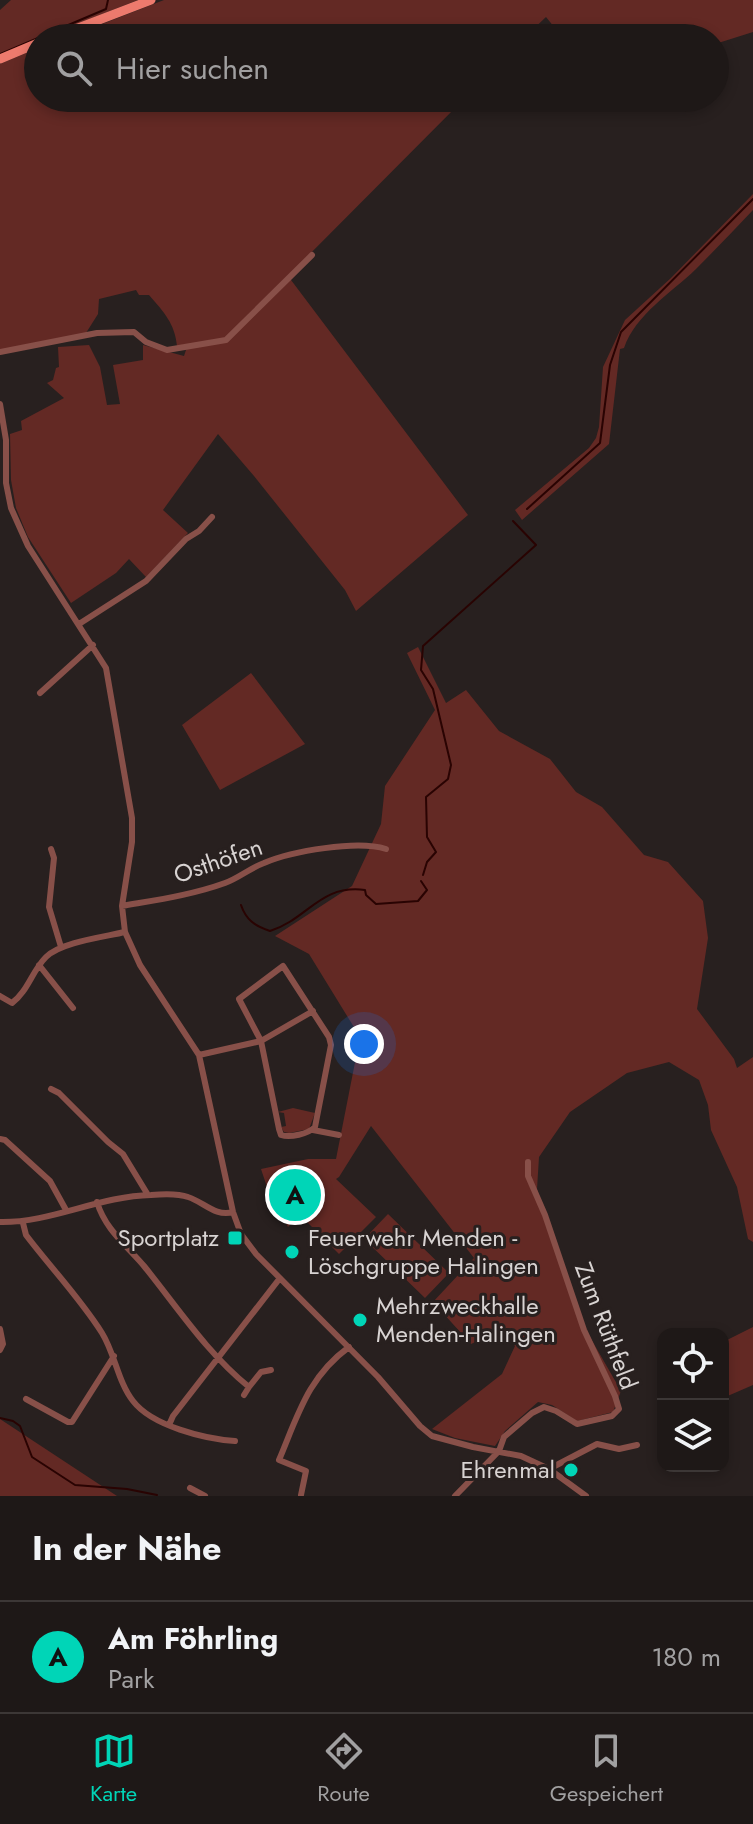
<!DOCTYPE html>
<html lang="de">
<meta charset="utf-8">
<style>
:root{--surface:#1e1817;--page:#262120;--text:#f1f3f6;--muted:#a1a0a1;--line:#3c3736;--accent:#00d5b7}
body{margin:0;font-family:Jost,sans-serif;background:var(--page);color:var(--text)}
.controls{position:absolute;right:24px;bottom:24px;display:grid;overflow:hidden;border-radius:16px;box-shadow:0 4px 12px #0003}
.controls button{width:72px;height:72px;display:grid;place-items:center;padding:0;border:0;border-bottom:2px solid var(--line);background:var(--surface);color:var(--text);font:40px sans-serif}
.you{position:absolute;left:364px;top:1044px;width:28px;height:28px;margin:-20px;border:6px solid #fff;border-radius:50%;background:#1a73e8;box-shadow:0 0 0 12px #1a73e833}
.badge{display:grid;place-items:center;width:52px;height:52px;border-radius:50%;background:var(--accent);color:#111;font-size:26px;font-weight:700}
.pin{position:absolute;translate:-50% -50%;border:4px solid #fff;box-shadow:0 2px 8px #0006}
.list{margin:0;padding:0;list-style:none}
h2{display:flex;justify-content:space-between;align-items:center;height:104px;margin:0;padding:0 32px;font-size:34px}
h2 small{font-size:26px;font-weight:400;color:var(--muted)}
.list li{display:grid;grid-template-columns:52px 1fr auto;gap:24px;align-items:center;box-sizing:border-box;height:112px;padding:0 32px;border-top:2px solid var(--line)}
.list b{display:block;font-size:30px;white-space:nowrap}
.list p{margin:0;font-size:26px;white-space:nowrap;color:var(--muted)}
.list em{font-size:26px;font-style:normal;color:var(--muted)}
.icon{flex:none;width:44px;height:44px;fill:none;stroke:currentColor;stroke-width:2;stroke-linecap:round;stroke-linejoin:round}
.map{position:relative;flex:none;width:753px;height:1496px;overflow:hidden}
.search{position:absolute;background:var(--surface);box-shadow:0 4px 12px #0003;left:24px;right:24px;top:24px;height:88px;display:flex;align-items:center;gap:20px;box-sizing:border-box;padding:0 28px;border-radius:44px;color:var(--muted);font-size:30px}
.sheet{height:216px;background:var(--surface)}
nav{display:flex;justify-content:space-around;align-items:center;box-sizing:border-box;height:112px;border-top:2px solid var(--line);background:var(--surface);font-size:22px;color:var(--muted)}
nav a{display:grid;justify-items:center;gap:4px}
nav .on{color:var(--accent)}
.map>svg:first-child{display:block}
</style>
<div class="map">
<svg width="753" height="1496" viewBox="0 0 753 1496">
<rect width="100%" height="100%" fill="#28201f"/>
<path fill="#632924" d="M11,0H138L0,54V10Z
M164,0H753V32L715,44V38H563L546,17L524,38H66Z
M38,48V98H465L288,276L468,515L356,611L345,590L254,476L218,434L163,510L188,533L146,577L129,559L116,573L71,603L28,537L16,508L11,480L10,434L22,430L21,421L64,398L47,383L53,380L56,368L59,367L58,347L89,345L100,367L107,405L120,404L113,365L143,360V345L184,356L188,344L177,346C175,324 164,312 149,295H139L136,290L99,299L98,314L86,333L0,351V64Z
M753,194V210C734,230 715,250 696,269C670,294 636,314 624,348L620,349L609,444L522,520L515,510L589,448L596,438L599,427L603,367L625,320L671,278Z
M418,647L446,703L466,690L499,731L550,759L576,792L602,807L644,855L668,862L703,901L708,938L697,1009L734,1059L737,1068L753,1057V1242L748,1239L737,1187L711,1130L708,1105L699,1080L669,1062L627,1073L570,1112L539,1157L537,1189L575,1311L621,1391L613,1412L577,1421L552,1405L538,1402L505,1431L495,1446L455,1438L432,1429L502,1374L515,1346L503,1329L471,1344L433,1302L474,1258L371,1126L339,1177L336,1179L376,1217L339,1254L300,1215L288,1227L269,1193L261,1169L308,1159H336L360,1037L309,954L275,936L352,886L381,824L385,786L435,710L407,653Z
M251,673L305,744L220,790L182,725Z
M293,1108L315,1113L309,1129L289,1133L284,1132L281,1127L286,1126L284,1113L278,1112Z
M388,1214L449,1273L425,1298L364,1239Z
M753,1327V1385L723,1398V1342Z
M0,1419L117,1496H0Z"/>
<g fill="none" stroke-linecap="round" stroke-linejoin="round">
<path stroke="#290302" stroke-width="2" d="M40,37L106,9L108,0
M0,54L38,38
M527,509L600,443L610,365L621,332L753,199
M423,875L427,862L436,852L427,837L426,797L448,779L451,765L433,689L421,670L423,646L536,545L513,521
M241,905C246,920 255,926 270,931C308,919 320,884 365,890L366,895L376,904L418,901L427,890L421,881
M0,1418L13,1421L20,1426L32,1457L75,1485L127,1489L157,1495"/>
<path stroke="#885049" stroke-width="6" d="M0,352L97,333L134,332L146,342L167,350L226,340L312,255
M0,404L6,440V483L11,508L28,546L106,668L132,818V842L122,906L125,932L140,965L199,1055L233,1212L241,1234L256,1254L378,1377L420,1426L432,1436L473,1447L521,1456L549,1469L586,1496
M79,624L146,581L186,539L199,531L212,517
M40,693L93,645
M51,849L54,858L49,907L61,947
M122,906C156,900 192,895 225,883C239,878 250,868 264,863C292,851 357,840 386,849
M39,965L73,1008
M283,966L329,1037L331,1045L315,1127C308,1134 290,1138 281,1135L279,1129L261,1041L239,999Z
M0,996L12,1003C28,991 32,971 46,957C61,942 104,937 125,932
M199,1055L261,1041L313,1011
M51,1089L59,1093L108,1142L123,1154L148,1195
M313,1130L339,1135
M0,1139L5,1140L50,1181L66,1210
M97,1202C105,1229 126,1245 144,1266C178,1308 207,1353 249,1387L244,1395
M0,1222C51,1223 99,1196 151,1195C163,1194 177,1193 188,1197C204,1202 215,1217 233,1212
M23,1223L26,1235C51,1268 80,1298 102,1333C115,1354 118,1382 133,1401C152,1426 205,1439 235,1441
M0,1329L3,1344L0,1350
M249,1387L261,1372L271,1370
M26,1399L68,1422H72L114,1356
M169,1425L173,1416L280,1278
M549,1469L597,1444L619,1449L637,1445
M190,1488L205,1496
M301,1495L306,1471L279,1460C298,1415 308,1377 349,1347
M455,1496L499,1451L504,1437L532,1413L544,1407L556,1411L577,1424L612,1416L619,1409L615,1396L584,1330L545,1215L528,1176V1162"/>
<path stroke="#ed7a6d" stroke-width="9" d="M52,38L151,0
M0,59L38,43"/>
</g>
<g fill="#00d5b7" stroke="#28201f" stroke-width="3">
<rect x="227" y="1230" width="16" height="16" rx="4"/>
<circle cx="292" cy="1252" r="8"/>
<circle cx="360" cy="1320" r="8"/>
<circle cx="571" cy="1470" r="8"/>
</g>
<g text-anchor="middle" stroke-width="6" stroke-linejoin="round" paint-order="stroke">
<g font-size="24" fill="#d8d3d2" stroke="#28201f">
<text transform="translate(218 861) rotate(-19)" y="8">Osthöfen</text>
<text transform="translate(606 1326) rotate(69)" y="8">Zum Rüthfeld</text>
</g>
<g font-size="24" fill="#d8d3d2" stroke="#28201f" text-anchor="end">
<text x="219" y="1246">Sportplatz</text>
<text x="308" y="1246" text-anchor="start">Feuerwehr Menden -<tspan x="308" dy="28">Löschgruppe Halingen</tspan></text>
<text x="376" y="1314" text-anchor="start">Mehrzweckhalle<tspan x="376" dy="28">Menden-Halingen</tspan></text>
<text x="555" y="1478">Ehrenmal</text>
</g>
</g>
</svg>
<div class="controls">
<button><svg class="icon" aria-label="locate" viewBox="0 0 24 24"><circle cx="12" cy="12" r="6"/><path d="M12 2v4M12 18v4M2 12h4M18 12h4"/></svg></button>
<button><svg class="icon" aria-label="layers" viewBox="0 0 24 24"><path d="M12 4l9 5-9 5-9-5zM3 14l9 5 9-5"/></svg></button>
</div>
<div class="you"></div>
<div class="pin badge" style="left:295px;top:1195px">A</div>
<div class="search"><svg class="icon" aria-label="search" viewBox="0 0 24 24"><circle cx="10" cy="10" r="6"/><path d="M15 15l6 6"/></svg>Hier suchen</div>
</div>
<section class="sheet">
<h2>In der Nähe<small></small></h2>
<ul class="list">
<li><span class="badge">A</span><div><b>Am Föhrling</b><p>Park</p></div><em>180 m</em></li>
</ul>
</section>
<nav>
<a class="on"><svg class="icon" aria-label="map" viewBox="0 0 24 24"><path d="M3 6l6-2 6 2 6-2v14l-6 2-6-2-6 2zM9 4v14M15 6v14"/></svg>Karte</a>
<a><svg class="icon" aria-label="directions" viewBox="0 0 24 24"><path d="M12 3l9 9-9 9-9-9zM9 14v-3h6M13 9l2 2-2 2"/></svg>Route</a>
<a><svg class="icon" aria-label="saved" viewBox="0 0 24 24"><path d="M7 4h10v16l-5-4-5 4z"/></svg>Gespeichert</a>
</nav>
